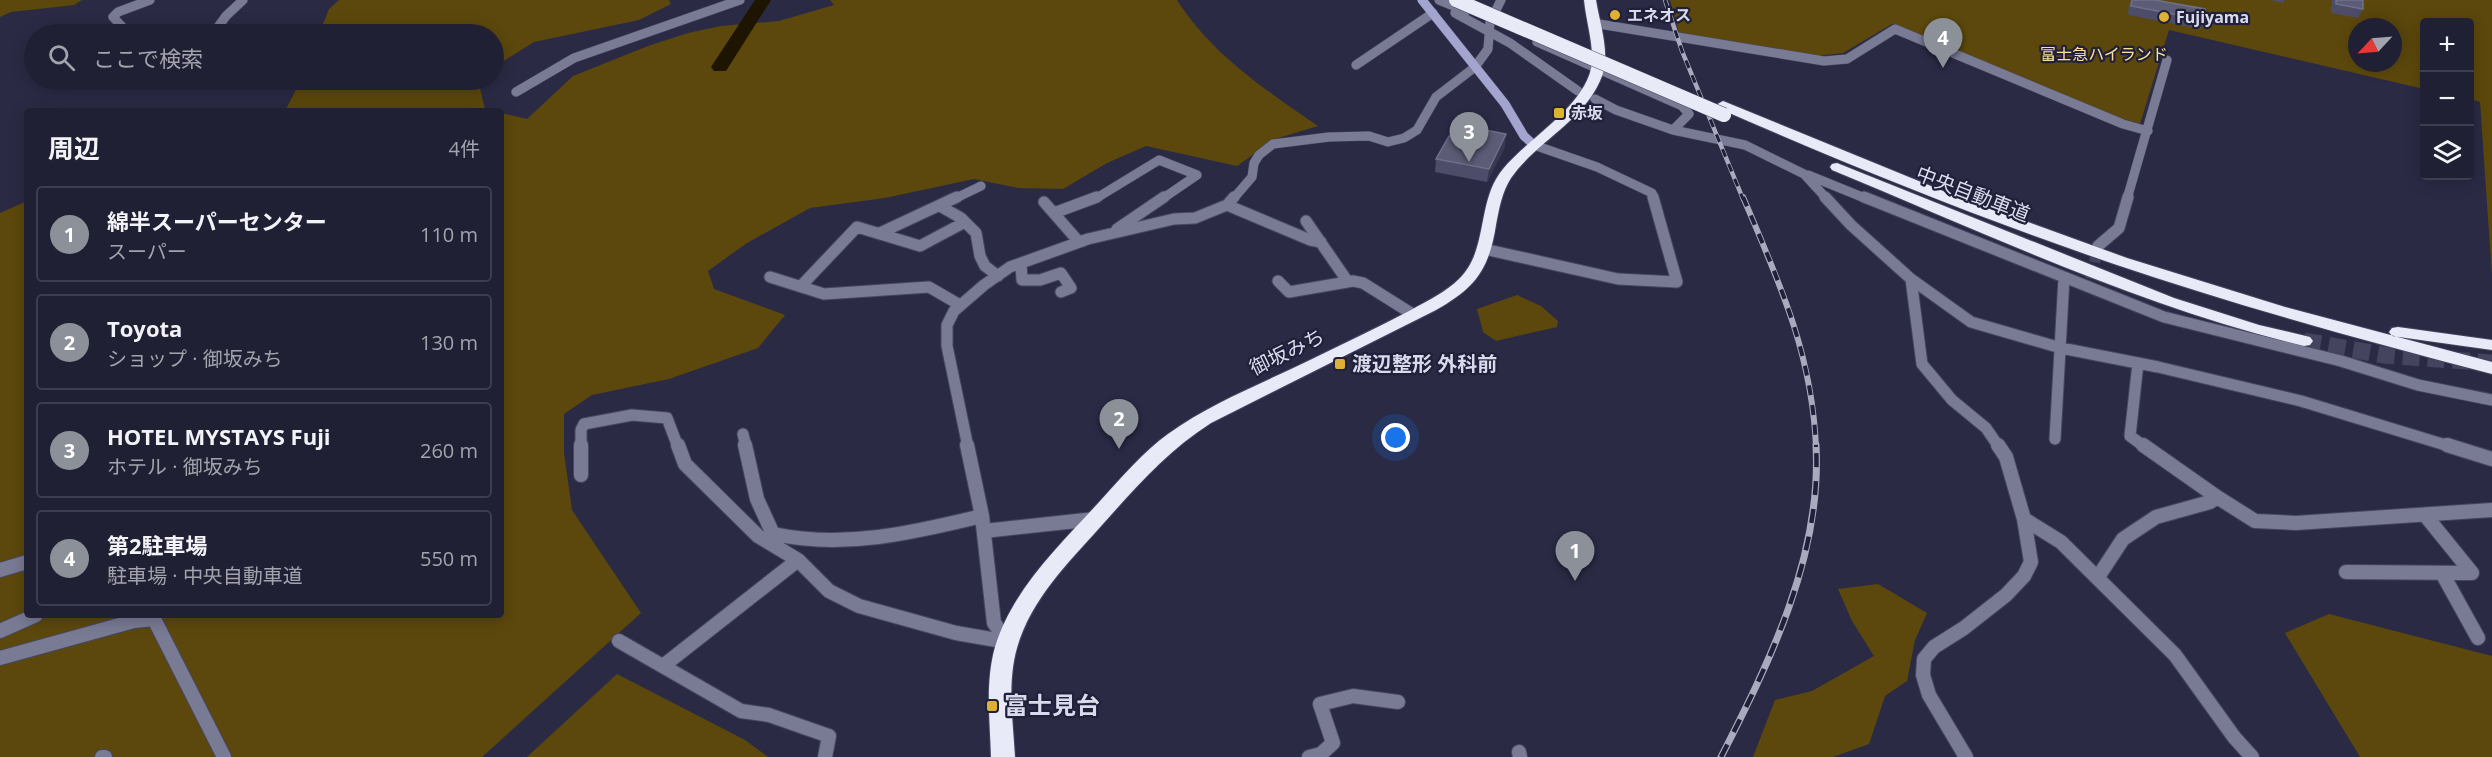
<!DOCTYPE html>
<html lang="ja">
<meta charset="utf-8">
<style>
:root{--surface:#202034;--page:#28283c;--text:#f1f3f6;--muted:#a2a3ac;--line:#3d3e4f;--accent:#8c9099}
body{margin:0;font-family:"Open Sans","Noto Sans JP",sans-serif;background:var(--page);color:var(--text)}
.controls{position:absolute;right:18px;top:18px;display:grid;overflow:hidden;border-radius:6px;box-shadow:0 3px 15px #0003}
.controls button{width:54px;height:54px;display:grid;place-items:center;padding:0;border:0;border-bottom:2px solid var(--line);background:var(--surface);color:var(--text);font:30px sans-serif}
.compass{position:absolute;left:2348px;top:18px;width:54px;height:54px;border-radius:50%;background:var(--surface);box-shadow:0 3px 15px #0003;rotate:244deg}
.you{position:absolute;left:1396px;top:438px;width:21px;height:21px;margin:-15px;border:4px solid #fff;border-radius:50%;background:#1a73e8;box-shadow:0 0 0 9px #1a73e833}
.badge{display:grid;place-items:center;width:39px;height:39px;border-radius:50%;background:var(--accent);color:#fff;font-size:20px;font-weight:700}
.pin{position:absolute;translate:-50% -50px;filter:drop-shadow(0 2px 3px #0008)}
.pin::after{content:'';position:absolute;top:32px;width:21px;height:18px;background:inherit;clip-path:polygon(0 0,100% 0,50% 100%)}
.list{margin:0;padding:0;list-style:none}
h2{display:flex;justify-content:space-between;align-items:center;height:78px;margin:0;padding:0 24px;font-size:26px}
h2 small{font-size:20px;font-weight:400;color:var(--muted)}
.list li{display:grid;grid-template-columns:39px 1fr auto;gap:18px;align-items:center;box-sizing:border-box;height:96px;margin:0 12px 12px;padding:0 12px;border:2px solid var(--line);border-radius:6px}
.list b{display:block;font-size:22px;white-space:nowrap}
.list p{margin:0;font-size:20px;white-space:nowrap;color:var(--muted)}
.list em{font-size:20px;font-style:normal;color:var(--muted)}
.icon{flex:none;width:33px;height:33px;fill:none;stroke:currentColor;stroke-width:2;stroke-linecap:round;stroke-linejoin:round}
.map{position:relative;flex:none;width:2492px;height:757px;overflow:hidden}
.search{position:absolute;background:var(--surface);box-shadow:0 3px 15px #0003;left:24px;top:24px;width:480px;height:66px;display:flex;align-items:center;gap:15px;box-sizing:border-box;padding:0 21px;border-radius:33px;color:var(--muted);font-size:22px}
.panel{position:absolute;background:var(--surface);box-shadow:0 3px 15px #0003;left:24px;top:108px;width:480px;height:510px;border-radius:6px}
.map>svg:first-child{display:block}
</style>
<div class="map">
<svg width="2492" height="757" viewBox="0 0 2492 757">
<rect width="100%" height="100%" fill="#2a2a45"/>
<path fill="#5c480c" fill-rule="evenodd" d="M0,0H82L74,5L11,12L0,17Z
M339,0H669L671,4L639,20L534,42L494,67V34H319L329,9Z
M830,0H1177C1212,55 1266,90 1318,126L1275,139L1237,166L1146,146L1107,163L1063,189L1018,188L974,179L885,198L810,208L747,243L708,271L714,289L785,315L758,348L669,379L592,395L564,414V453L572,510L641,613L482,757H0V213L27,201V615H501V113L527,119L573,76L648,46L688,33L721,26L779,21L834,5Z
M1670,0H2492V276L2480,102L2470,99V22H2424V89L2169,30L2140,124L2117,117L1892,24L1843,53L1815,56L1679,33ZM2357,27H2393V63H2357Z
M301,80H478L485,109L493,111H285Z
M1517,295L1541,306L1558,321L1557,327L1496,341L1483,332L1477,309Z
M1878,584L1927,613L1915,640L1907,681L1885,696L1869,744L1833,757H1753L1775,700L1812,691L1874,656L1852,621L1838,589Z
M2329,614L2492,656V757H2360L2285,633Z
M617,674L745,740L768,757H527Z"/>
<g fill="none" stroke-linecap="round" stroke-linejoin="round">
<path fill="#1d1502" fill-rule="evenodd" d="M755,0H771L726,71H714L711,67Z"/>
<path stroke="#44445e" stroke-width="11" stroke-dasharray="11 6" stroke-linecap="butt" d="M2091,279L2098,246"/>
<path stroke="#44445e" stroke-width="17" stroke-dasharray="17 8" stroke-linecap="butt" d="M2304,341L2383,355L2492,363"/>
<defs>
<path id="street-far2" d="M1439,0L1466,11
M1455,13L1510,43L1578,91
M1593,23L1824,61L1847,59L1895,29L2123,124L2148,131
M129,34L113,17L118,12L150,0
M213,34L226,16L243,0
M1537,42L1682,106L1689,114L1673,130L1745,145L1804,174L1827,199
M1356,65L1433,13
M516,92L574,58L740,0
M1595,99L1616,110L1673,130
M1534,145L1597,167L1652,193L1654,199
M1808,175L1867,199
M954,199L981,186
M1095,199L1159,160L1197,175L1162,199
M1233,199L1252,177L1254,163L1259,155L1273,144L1329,137L1369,136L1388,142L1404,138L1417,130L1436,97L1475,67L1488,49L1490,22L1501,0
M2127,199L2167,60"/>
<path id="street-far1" d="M1825,197L1851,225L1911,279L1971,322L2061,348L2158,367L2301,401L2452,447
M1864,197L2164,317L2341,361L2418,385L2492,400
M1044,202L1079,242
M1227,205L1310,240L1321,242
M940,206L961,218L976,233L980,256L985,266L998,276
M1054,213L1097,197
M1306,221L1348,282
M1117,229L1164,197
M880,233L957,197
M2098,246L2119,228L2128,197
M1484,249L1618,279L1677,282L1653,197
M1021,264L1022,280H1040L1061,273L1071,288L1061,292
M770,277L824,294L929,287L960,305
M1911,279L1922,364L1952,400L1986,428L1999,447
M1278,281L1289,292L1353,281L1363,283L1414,315
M801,286L857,227L920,246L965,222
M2138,363L2130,436L2145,447
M743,434L746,447
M2055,439L2064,278
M581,447V430L584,424L632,415L667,418L678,447
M968,447L947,346V325L954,311L984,285L1010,267L1088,239L1174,219L1195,218L1227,205L1234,197"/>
<path id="street" d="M581,445V475
M678,445L685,464L758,536L798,560L829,591L859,606L956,633L1008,642L994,623L982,516L967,445
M745,445L757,499L773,534C845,549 912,533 982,516
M1998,445L2006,457L2024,519L2061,542L2175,655L2234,737L2252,757
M2447,445L2492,459
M2217,497L2255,521L2296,523L2492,510
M984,531L1095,519
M0,570L27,562
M2346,572L2472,573L2425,515
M2442,573L2478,638
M2098,577L2123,539L2156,517L2210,502L2217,497L2143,445
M0,631L36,615
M619,641L741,711L769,715L829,736L825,757
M0,658L134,621L154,619L224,757
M663,666L798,560
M1519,752L1520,757
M102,757H105
M1309,757L1321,754L1333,743L1320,704L1353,696L1398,702
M1966,757L1929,695L1923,675L1924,659L1934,647L1964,628L2006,595L2024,576L2031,562L2024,519"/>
<path id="secondary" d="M1422,0L1505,104L1524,136L1534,145"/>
<path id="highway" d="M1584,0H1596C1600,26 1612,56 1600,81C1582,122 1536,142 1511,178C1502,192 1499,209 1496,225C1489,270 1475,288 1436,310L1211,423C1167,451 1136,487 1102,525C1069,562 1031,599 1017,648C1007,683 1013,721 1015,757H991C990,721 985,682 995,647C1013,588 1061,544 1101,500C1122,477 1143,452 1168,434C1211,403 1261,384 1308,361C1342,344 1377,328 1411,310C1427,301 1446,292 1459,279C1489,250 1476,201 1503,169C1528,138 1589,104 1592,62C1593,41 1586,21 1584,0Z
M1723,101L1943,191L2127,258L2285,307L2492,362V374C2365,341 2238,306 2114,264C1979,218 1848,165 1718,108L1716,105Z
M1837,163L2174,298L2259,325L2310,337L2313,341L2310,345L2304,346C2141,307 1987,234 1832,170L1830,167L1832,164Z
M2398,327L2492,340V350L2392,336L2389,332L2392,328Z"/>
</defs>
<use href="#street-far2" stroke="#464660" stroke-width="10"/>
<use href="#street-far1" stroke="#464660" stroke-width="13"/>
<use href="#street" stroke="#464660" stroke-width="16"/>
<use href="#secondary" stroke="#464660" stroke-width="10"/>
<use href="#highway" stroke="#464660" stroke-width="2"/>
<use href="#street-far2" stroke="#797a94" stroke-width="9"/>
<use href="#street-far1" stroke="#797a94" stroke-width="11"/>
<use href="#street" stroke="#797a94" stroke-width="14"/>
<use href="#secondary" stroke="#a3a5cf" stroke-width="9"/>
<use href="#highway" fill="#e9eaf8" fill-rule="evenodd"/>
<defs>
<path id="rail-far2" d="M1665,0L1682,51L1743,199"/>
<path id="rail-far1" d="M1743,197C1779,282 1812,353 1816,447"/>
<path id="rail" d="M1721,757C1770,661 1822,556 1816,445"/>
</defs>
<use href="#rail-far2" stroke="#aaaabe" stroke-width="4.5"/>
<use href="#rail-far1" stroke="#aaaabe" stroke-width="6"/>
<use href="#rail" stroke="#aaaabe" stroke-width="7"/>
<use href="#rail-far2" stroke="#20203a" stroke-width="3" stroke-dasharray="8" stroke-linecap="butt"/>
<use href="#rail-far1" stroke="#20203a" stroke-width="4" stroke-dasharray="10" stroke-linecap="butt"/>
<use href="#rail" stroke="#20203a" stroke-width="4.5" stroke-dasharray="14" stroke-linecap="butt"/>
<defs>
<path id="highway-bridge" d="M1456,0L1724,115"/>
</defs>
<use href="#highway-bridge" stroke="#464660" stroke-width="15" stroke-linecap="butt"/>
<use href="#highway-bridge" stroke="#e9eaf8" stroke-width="14"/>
</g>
<path fill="#4d4d69" d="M2131,0H2155L2205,20L2201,29L2128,15L2129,5Z
M2270,0H2285L2283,3Z
M2332,0H2363V9L2358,18L2331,13Z
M1505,147L1487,182L1435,172L1436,159Z"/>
<path fill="#383855" d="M1506,134L1505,147L1487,182L1489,169Z"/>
<path fill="#5c5c77" stroke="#6f7089" stroke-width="1.5" d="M2132,0H2155L2205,9V20L2131,6Z
M2336,0H2363V9L2336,4Z
M1485,130L1506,134L1489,169L1436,159L1449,136L1479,137Z"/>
<g fill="#ddb133" stroke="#20203a" stroke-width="2">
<circle cx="1615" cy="15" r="6"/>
<circle cx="2164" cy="17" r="6"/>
<rect x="1553" y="107" width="12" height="12" rx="3"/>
<rect x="1334" y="358" width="12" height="12" rx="3"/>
<rect x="986" y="700" width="12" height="12" rx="3"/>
</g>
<g text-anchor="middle" stroke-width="4.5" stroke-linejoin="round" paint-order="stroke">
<g font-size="16" font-weight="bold" fill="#d9daeb" stroke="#20203a" text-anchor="start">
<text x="1627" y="21">エネオス</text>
<text x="2176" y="23">Fujiyama</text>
<text x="1571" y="119">赤坂</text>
</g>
<g font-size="16" fill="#fde098" stroke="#20203a">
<text x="2104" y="60">富士急ハイランド</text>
</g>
<g font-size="20" fill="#d9daeb" stroke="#20203a">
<text transform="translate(1973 194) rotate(21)" y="7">中央自動車道</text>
<text transform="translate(1287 352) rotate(-26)" y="7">御坂みち</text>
</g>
<g font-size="20" font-weight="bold" fill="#d9daeb" stroke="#20203a" text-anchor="start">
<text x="1352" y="371">渡辺整形 外科前</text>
</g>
<g font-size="24" font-weight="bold" fill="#d9daeb" stroke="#20203a" text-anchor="start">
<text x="1004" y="714">富士見台</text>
</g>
</g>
</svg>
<div class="controls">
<button>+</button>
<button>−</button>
<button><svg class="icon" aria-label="layers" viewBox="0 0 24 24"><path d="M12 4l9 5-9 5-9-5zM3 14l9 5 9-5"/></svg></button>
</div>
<svg class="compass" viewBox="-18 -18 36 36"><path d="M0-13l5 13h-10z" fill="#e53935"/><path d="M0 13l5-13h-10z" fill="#a2a3ac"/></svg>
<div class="you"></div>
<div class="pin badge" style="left:1575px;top:581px">1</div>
<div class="pin badge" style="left:1119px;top:449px">2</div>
<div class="pin badge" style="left:1469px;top:162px">3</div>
<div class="pin badge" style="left:1943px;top:68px">4</div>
<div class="search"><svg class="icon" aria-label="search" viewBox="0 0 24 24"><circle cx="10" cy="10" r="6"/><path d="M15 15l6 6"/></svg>ここで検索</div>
<section class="panel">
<h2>周辺<small>4件</small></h2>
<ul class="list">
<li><span class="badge">1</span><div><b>綿半スーパーセンター</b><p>スーパー</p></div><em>110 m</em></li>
<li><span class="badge">2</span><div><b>Toyota</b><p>ショップ · 御坂みち</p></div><em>130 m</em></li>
<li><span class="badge">3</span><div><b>HOTEL MYSTAYS Fuji</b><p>ホテル · 御坂みち</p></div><em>260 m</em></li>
<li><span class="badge">4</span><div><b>第2駐車場</b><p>駐車場 · 中央自動車道</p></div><em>550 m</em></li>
</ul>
</section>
</div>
